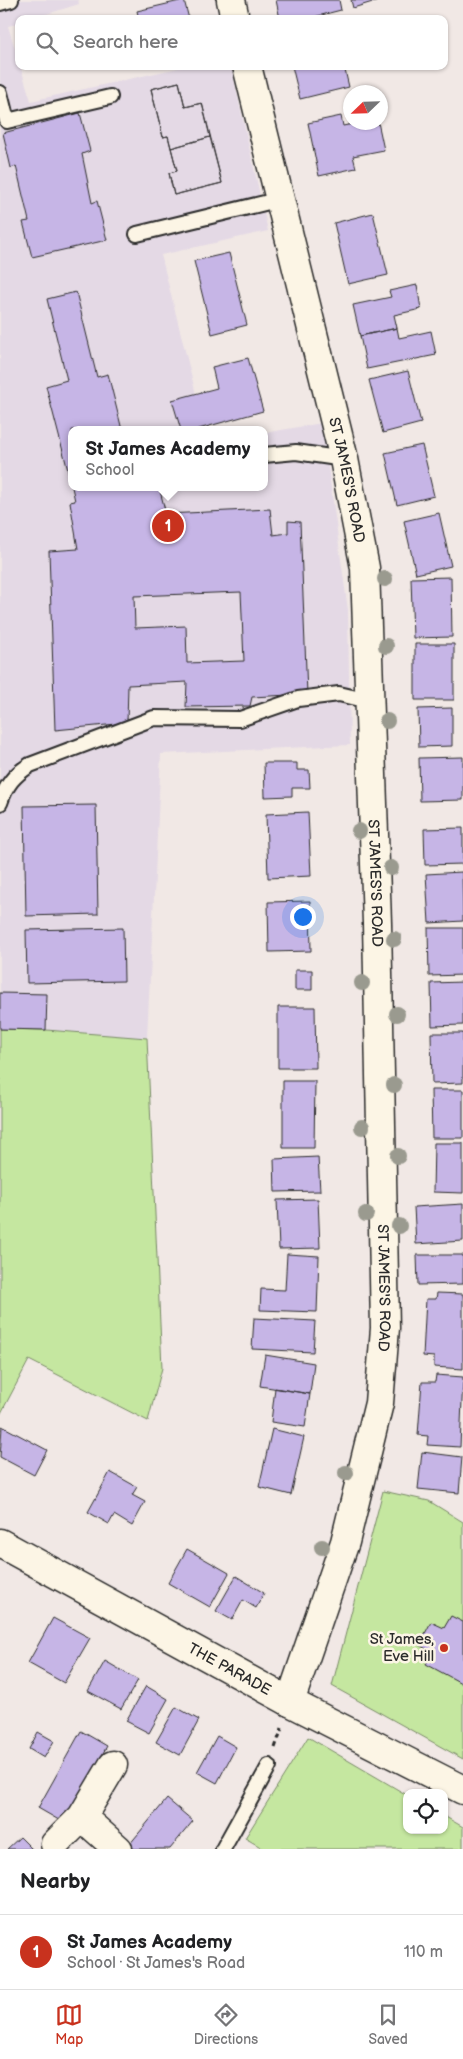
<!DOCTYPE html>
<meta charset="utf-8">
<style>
:root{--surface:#fff;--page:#f2f2f2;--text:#202124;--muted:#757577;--line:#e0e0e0;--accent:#c8321e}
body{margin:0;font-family:"Balsamiq Sans",sans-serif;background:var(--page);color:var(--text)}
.controls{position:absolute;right:15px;bottom:15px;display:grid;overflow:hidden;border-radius:10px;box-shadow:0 1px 4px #0004}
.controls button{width:45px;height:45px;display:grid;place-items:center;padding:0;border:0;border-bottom:1px solid var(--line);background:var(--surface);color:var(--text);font:25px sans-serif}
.compass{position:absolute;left:343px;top:85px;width:45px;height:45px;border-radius:50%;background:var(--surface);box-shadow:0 1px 4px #0004;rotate:247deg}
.you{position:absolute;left:302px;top:916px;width:18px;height:18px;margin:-12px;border:4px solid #fff;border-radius:50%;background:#1a73e8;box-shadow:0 0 0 8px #1a73e833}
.badge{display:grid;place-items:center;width:32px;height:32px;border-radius:50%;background:var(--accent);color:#fff;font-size:16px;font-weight:700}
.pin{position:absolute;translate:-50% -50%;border:2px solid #fff;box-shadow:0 1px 5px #0006}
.popup{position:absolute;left:68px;top:426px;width:200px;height:65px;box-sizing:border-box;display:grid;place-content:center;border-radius:10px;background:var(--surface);filter:drop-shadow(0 1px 4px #0005);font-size:16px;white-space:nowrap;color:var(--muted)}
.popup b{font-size:19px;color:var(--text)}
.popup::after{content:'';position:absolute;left:50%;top:100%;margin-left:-10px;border:10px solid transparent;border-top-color:var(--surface)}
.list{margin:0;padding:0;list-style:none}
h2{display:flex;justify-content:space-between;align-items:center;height:65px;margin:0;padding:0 20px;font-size:21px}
h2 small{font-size:16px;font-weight:400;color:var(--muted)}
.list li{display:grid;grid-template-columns:32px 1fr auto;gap:15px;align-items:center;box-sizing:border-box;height:75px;padding:0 20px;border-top:1px solid var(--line)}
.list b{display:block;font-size:19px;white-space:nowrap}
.list p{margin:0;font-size:16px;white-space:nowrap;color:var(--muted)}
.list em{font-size:16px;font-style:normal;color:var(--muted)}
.icon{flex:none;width:28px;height:28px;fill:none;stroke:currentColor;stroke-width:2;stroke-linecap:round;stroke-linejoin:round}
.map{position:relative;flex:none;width:463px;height:1849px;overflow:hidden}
.search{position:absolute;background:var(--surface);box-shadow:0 1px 4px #0004;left:15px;right:15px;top:15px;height:55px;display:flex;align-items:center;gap:12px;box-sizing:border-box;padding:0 18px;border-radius:10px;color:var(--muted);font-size:19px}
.sheet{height:140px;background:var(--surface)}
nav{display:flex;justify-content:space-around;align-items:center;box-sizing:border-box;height:70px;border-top:1px solid var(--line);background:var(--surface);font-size:14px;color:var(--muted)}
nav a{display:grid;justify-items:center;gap:2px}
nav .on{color:var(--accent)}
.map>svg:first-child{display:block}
</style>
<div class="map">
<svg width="463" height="1849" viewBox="0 0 463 1849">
<rect width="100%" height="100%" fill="#f1e8e5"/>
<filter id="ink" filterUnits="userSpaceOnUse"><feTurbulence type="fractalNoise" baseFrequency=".02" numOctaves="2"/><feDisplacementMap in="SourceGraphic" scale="10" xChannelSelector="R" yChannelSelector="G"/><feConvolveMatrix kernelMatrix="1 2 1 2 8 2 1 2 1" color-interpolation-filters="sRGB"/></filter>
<g filter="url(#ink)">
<path fill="#e4d9e5" d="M0,0H78L79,4L31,19H19V23L8,26L31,101L187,66H231L268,231L161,255L205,430H72V487H264V433L322,423L348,610L350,745L161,754L147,1038L46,1030L0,1029Z"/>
<path fill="#c5e7a0" stroke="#788966" d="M0,1029L46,1030L147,1038L162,1368L148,1421L29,1360L0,1415Z
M383,1491L429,1501L463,1522V1759L332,1686Z
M308,1737L407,1795V1830H444V1816L463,1827V1849H264L245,1838Z"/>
<path fill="#c6b5e6" stroke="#2b2b2b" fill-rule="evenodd" d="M184,0L189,19H139L137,11Z
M276,0H339L341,10L306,19H280Z
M351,0H379L353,8Z
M292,66H344L349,87L300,99Z
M179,82L185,107L202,103L222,183L174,195L169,173L177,171L168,136L163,137L151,89Z
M179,82L185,107L202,103L210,137L171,148L168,136L163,137L151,89Z
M80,113L90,151L82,154L92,203L97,201L107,240L32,257L23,222L29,221L16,166L11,168L3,133Z
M341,116L343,126L362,122H378L384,150L353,156L356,168L319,176L308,123Z
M210,137L222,183L174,195L169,173L177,171L171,148Z
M373,213L388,275L348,284L334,223Z
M229,253L247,325L212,334L194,261Z
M417,285L421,309L394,315L397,328L360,336L353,305L391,297L389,291Z
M76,292L97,377L108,374L122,430H72V486L46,386L67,380L47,299Z
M397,328L399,338L431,331L436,355L367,369L360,336Z
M248,358L263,411L195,430H181L172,400L217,388L212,367Z
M408,371L421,423L383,433L369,380Z
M422,445L434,496L397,505L385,453Z
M72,487H136L137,490L159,487L166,514L270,509L273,535L288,533V521L300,522L307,694L252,697L250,706L186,707L187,682L128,685L127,723L55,730L49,551L78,549L70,502L75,501ZM241,592L244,661L187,663L186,626L135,628L134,596Z
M439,513L451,566L416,574L404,521Z
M451,577L452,637L413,638L411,578Z
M415,644H454V700H415Z
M452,708V746L419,747L418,709Z
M463,757V800L420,801L419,758Z
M264,763H297V770H309L310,788H292V796L265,797Z
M96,805L98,914L26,916L24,806Z
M308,812L311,876L268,878L266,814Z
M463,828V864L425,865L424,829Z
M462,872L463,921L429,923L426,874Z
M310,901L311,951L269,952L268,902Z
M123,928L124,981L27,983L26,930Z
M428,928H463V975L429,976Z
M295,970H312V990H295Z
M463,982V1025L432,1026L431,983Z
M0,993L47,994L46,1030L0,1029Z
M278,1007H315L316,1068H278Z
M431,1033H463V1083L432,1084Z
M283,1081H315L314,1148H283Z
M431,1090H463V1138H432Z
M434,1143H463V1193L433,1192Z
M318,1157L320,1191L275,1192L274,1159Z
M318,1199L320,1248L279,1249L277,1200Z
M463,1204V1241L416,1244L414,1207Z
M287,1254L319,1256L317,1312L260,1310L261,1289L285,1290Z
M417,1255H463V1284L418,1285Z
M437,1293L463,1294V1369L434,1367V1357L423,1356L426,1299H436Z
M254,1318L315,1321L313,1352L252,1349Z
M265,1355L314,1363L310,1394L260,1386Z
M436,1375L463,1377L460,1447L427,1445L428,1436L418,1435L422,1382H435Z
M275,1388L310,1394L305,1427L271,1422Z
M2,1426L47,1450L34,1475L0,1457Z
M272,1429L304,1437L291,1495L259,1487Z
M422,1452L462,1457L459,1493L418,1489Z
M110,1472L137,1487L132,1495L145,1502L132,1526L114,1515L109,1524L88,1512Z
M187,1549L229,1573L210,1607L168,1583Z
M236,1576L264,1593L256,1608L243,1600L232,1620L216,1611Z
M451,1616L463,1622V1684L426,1664L432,1652L419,1645L431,1622L444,1628Z
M53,1618L90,1638L64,1683L28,1663Z
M105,1661L138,1680L121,1709L88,1691Z
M146,1686L168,1699L149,1733L126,1721Z
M176,1707L199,1720L180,1755L156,1742Z
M81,1731L107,1746L64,1823L38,1808Z
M38,1732L54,1741L44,1758L29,1749Z
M217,1736L236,1747L217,1783L197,1772Z
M167,1799L193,1821L170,1849H134L129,1845Z
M20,1837L32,1849H7Z"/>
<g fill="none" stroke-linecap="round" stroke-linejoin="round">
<defs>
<path id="lane" d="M0,3L11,0
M0,93L7,121L110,97
M137,234L281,199
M264,455L296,452L344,459
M0,803C6,785 14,775 30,765L154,718L240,719L298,699L339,694L369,701
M223,1849L269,1766"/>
<path id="street" d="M82,1817L113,1765
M55,1844L82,1817L118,1849"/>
<g id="secondary">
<path d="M231,0L235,19"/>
<path id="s1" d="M247,66L344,459L365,568L377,923L385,1328L379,1403L345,1542L290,1702"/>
<path id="s2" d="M0,1543L290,1702L463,1790"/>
</g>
</defs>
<use href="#lane" stroke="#2b2b2b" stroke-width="18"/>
<use href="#street" stroke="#2b2b2b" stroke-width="31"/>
<use href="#secondary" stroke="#2b2b2b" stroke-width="31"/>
<path stroke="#2b2b2b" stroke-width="3" stroke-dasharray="5 4" stroke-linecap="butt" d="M275,1748L282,1728"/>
<use href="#lane" stroke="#fcf5e5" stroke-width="14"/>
<use href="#street" stroke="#fcf5e5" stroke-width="28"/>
<use href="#secondary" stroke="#fcf5e5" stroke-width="28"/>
</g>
<g fill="#9a9a8f">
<circle cx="385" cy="579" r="8"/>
<circle cx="386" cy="646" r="8"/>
<circle cx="387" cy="721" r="8"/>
<circle cx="359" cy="831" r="8"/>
<circle cx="391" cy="868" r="8"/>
<circle cx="394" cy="939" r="8"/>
<circle cx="362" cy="983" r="8"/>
<circle cx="397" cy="1014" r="8"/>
<circle cx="394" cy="1085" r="8"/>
<circle cx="362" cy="1127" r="8"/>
<circle cx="398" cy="1156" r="8"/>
<circle cx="366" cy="1214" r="8"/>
<circle cx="399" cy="1226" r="8"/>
<circle cx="346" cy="1473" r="8"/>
<circle cx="322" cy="1547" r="8"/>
</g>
</g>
<circle fill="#c8321e" stroke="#fcf5e5" stroke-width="2" cx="444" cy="1648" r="5"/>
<g text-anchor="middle" stroke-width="5" stroke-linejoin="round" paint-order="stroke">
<g font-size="15" fill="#2b2b2b" stroke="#fcf5e5">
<text dy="5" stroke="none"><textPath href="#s1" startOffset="426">ST JAMES'S ROAD</textPath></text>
<text dy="5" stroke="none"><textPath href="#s1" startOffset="831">ST JAMES'S ROAD</textPath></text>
<text dy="5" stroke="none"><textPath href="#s1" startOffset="1236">ST JAMES'S ROAD</textPath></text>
<text dy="5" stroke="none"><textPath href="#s2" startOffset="262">THE PARADE</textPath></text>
</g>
<g font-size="15" fill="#2b2b2b" stroke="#fcf5e5" text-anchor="end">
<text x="434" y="1644">St James,<tspan x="434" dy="17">Eve Hill</tspan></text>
</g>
</g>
</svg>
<div class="controls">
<button><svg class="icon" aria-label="locate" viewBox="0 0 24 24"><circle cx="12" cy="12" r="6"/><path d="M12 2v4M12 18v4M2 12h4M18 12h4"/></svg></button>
</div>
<svg class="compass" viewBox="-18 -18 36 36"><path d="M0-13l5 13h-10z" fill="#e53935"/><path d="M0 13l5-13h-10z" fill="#757577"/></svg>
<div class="you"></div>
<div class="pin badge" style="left:168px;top:526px">1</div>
<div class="popup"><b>St James Academy</b>School</div>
<div class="search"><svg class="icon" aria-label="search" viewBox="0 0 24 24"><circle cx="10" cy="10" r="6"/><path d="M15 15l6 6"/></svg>Search here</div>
</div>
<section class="sheet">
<h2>Nearby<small></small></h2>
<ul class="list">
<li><span class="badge">1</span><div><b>St James Academy</b><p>School · St James's Road</p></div><em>110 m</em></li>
</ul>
</section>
<nav>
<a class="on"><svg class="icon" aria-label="map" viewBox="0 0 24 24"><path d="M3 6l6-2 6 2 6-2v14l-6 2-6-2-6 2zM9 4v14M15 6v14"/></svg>Map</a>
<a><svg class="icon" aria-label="directions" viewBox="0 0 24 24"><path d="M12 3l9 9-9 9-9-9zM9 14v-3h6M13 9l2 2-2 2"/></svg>Directions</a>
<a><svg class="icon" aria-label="saved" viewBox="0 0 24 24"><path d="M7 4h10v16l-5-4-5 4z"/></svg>Saved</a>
</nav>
